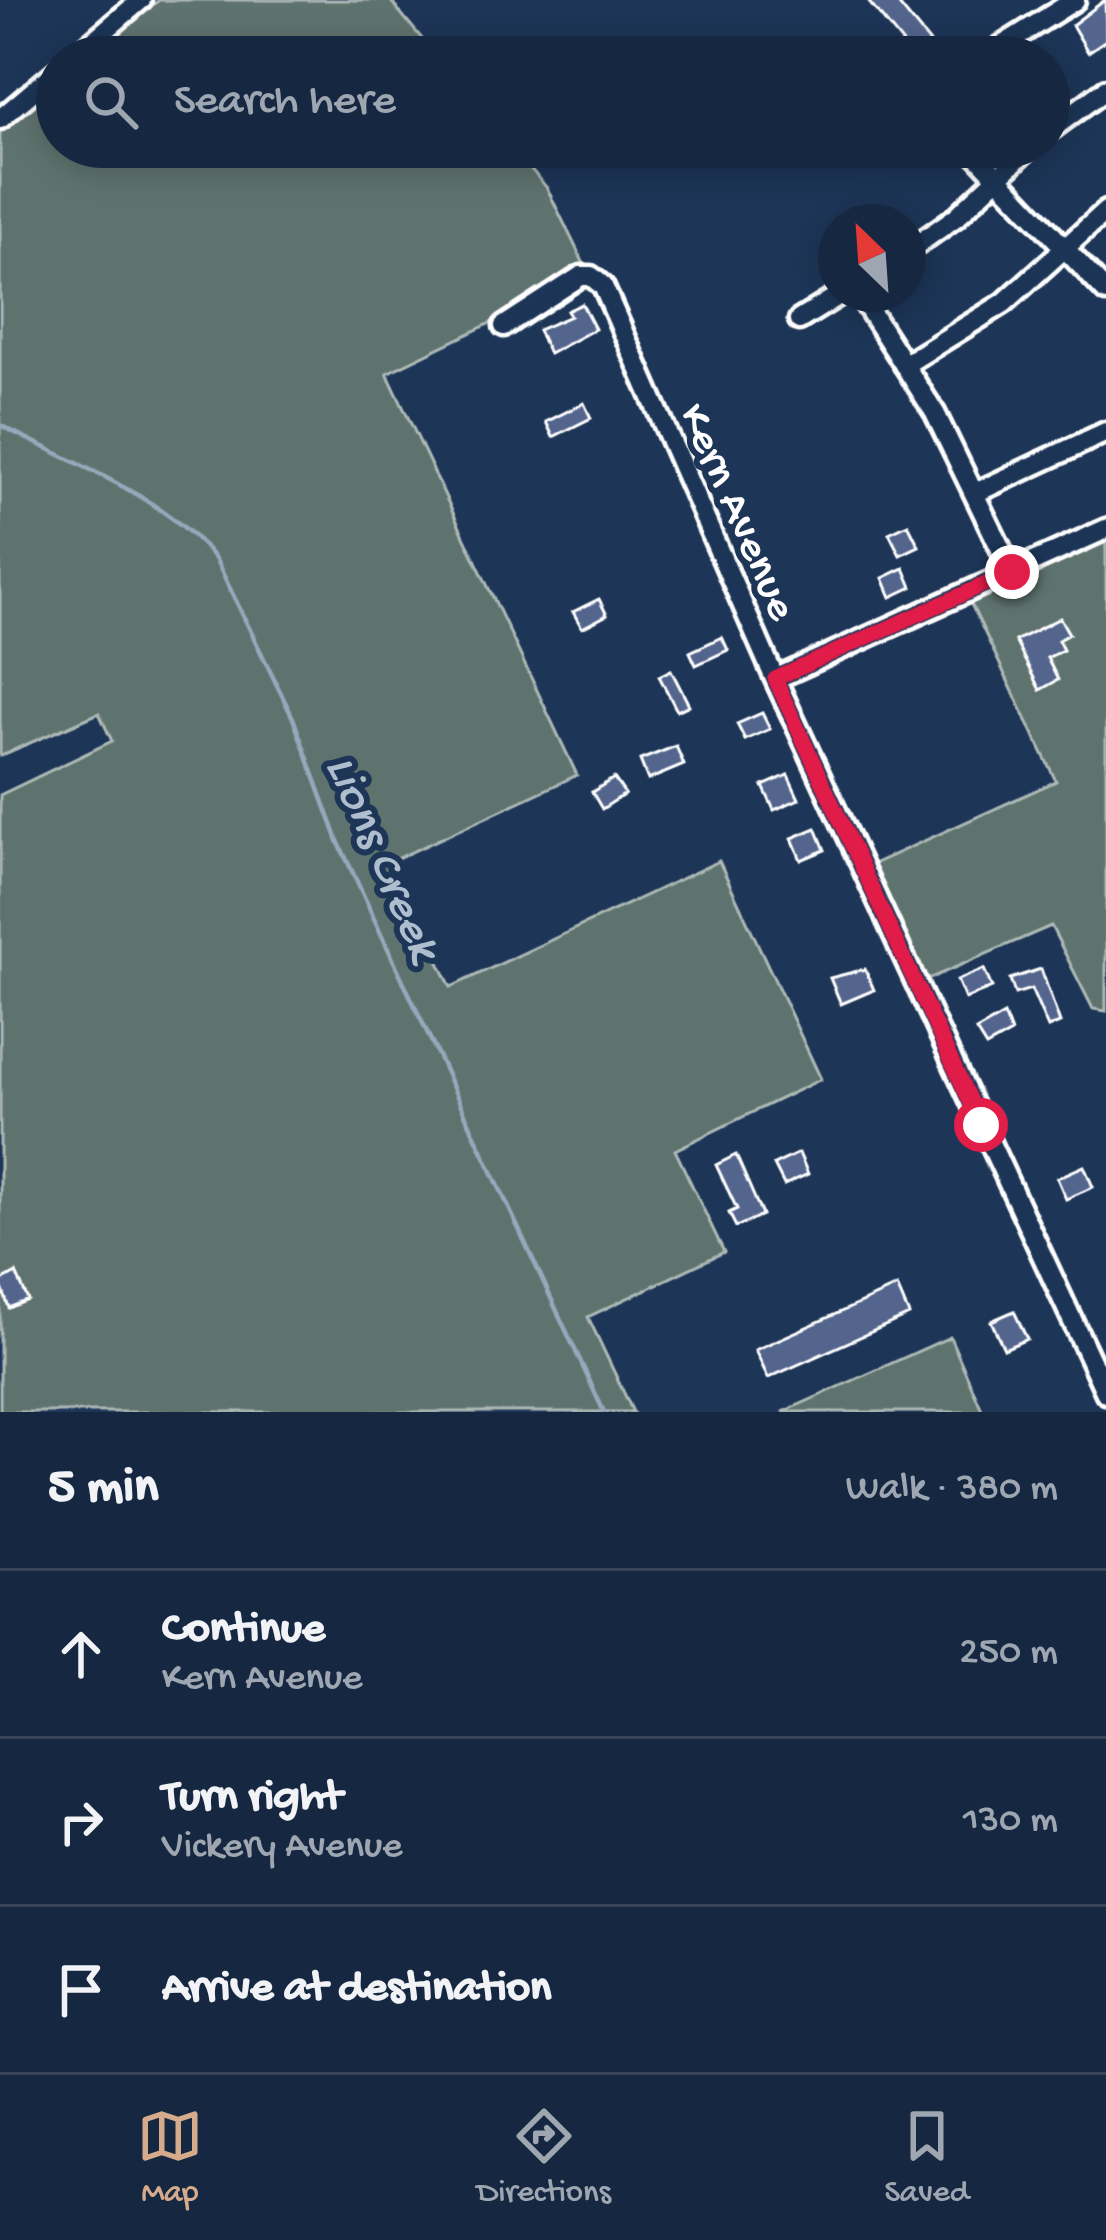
<!DOCTYPE html>
<meta charset="utf-8">
<style>
:root{--surface:#162841;--page:#23344c;--text:#f1f3f6;--muted:#9ea6b1;--line:#35445a;--accent:#d6ab8b}
body{margin:0;font-family:"Gochi Hand",sans-serif;background:var(--page);color:var(--text)}
.compass{position:absolute;left:818px;top:204px;width:108px;height:108px;border-radius:50%;background:var(--surface);box-shadow:0 6px 30px #0003;rotate:335deg}
.stop{position:absolute;width:36px;height:36px;margin:-27px;border:9px solid #e11d48;border-radius:50%;background:#fff}
.stop.end{background:#e11d48;border-color:#fff;box-shadow:0 3px 12px #0008}
.list{margin:0;padding:0;list-style:none}
h2{display:flex;justify-content:space-between;align-items:center;height:156px;margin:0;padding:0 48px;font-size:51px}
h2 small{font-size:39px;font-weight:400;color:var(--muted)}
.list li{display:grid;grid-template-columns:78px 1fr auto;gap:36px;align-items:center;box-sizing:border-box;height:168px;padding:0 48px;border-top:3px solid var(--line)}
.list b{display:block;font-size:45px;white-space:nowrap}
.list p{margin:0;font-size:39px;white-space:nowrap;color:var(--muted)}
.list em{font-size:39px;font-style:normal;color:var(--muted)}
.icon{flex:none;width:66px;height:66px;fill:none;stroke:currentColor;stroke-width:2;stroke-linecap:round;stroke-linejoin:round}
.map{position:relative;flex:none;width:1106px;height:1412px;overflow:hidden}
.search{position:absolute;background:var(--surface);box-shadow:0 6px 30px #0003;left:36px;right:36px;top:36px;height:132px;display:flex;align-items:center;gap:30px;box-sizing:border-box;padding:0 42px;border-radius:66px;color:var(--muted);font-size:45px}
.sheet{height:660px;background:var(--surface)}
nav{display:flex;justify-content:space-around;align-items:center;box-sizing:border-box;height:168px;border-top:3px solid var(--line);background:var(--surface);font-size:33px;color:var(--muted)}
nav a{display:grid;justify-items:center;gap:6px}
nav .on{color:var(--accent)}
.map>svg:first-child{display:block}
</style>
<div class="map">
<svg width="1106" height="1412" viewBox="0 0 1106 1412">
<rect width="100%" height="100%" fill="#1d3557"/>
<filter id="ink" filterUnits="userSpaceOnUse"><feTurbulence type="fractalNoise" baseFrequency=".00833" numOctaves="2"/><feDisplacementMap in="SourceGraphic" scale="24" xChannelSelector="R" yChannelSelector="G"/><feConvolveMatrix kernelMatrix="1 2 1 2 8 2 1 2 1" color-interpolation-filters="sRGB"/></filter>
<g filter="url(#ink)">
<path fill="#5e736e" stroke="#aeb9b6" stroke-width="3" d="M159,0H390L437,57H89Z
M57,83V147H512L547,188L621,340L772,681L586,277L387,373L577,775L390,862L451,987L719,861L821,1079L675,1150L724,1252L588,1317L633,1412H0V795L112,741L99,713L0,756V129Z
M1106,530V1011L1093,1009L1051,926L924,981L869,866L1056,781L968,598Z
M950,1337L983,1412H783Z"/>
<g fill="none" stroke-linecap="round" stroke-linejoin="round">
<path stroke="#95a9bd" stroke-width="4.5" d="M0,425C70,462 167,497 216,560L293,718L338,841L604,1412"/>
</g>
<path fill="#53658d" stroke="#fff" stroke-width="3" d="M867,0H895L930,43L913,56Z
M1105,0L1106,40L1088,52L1072,25Z
M582,304L595,329L549,354L538,330L570,316L567,311Z
M584,403L591,418L553,437L546,422Z
M908,524L919,546L900,555L889,533Z
M904,568L912,587L891,597L883,578Z
M599,599L607,615L582,628L573,612Z
M1060,618L1069,634L1058,640L1063,650L1047,658L1058,680L1040,690L1015,641Z
M722,637L728,650L696,665L690,652Z
M671,670L689,705L677,711L659,676Z
M762,713L770,729L745,740L737,724Z
M676,746L684,765L648,780L640,760Z
M788,775L799,799L774,810L763,786Z
M614,778L625,794L602,809L592,792Z
M816,828L825,850L801,860L792,838Z
M865,969L874,990L841,1004L830,978Z
M984,969L992,988L965,999L957,980Z
M1041,969L1060,1023L1048,1028L1031,989L1015,994L1010,979Z
M1004,1015L1011,1033L986,1047L976,1031Z
M799,1153L808,1174L784,1185L774,1165Z
M736,1155L762,1215L736,1227L729,1213L737,1209L716,1165Z
M1084,1166L1093,1187L1066,1199L1057,1178Z
M16,1273L28,1300L9,1308L0,1282Z
M897,1287L909,1315L768,1378L755,1350Z
M1014,1311L1027,1339L1004,1349L991,1321Z"/>
<g fill="none" stroke-linecap="round" stroke-linejoin="round">
<defs>
<path id="minor" d="M74,57L141,0
M984,57L1075,0
M0,119L57,71
M1049,131L1106,89
M969,147L1106,292
M908,251L956,217L1030,147
M859,294L935,413L1012,572
M799,320L841,294
M504,326L581,276H591L603,286L775,679L1106,1393
M904,365L1004,303L1106,211
M975,493L1106,432
M775,679L1106,529"/>
</defs>
<use href="#minor" stroke="#fff" stroke-width="27"/>
<use href="#minor" stroke="#1d3557" stroke-width="18"/>
</g>
</g>
<g fill="none" stroke-linecap="round" stroke-linejoin="round" filter="url(#ink)">
<path stroke="#e11d48" stroke-width="15" d="M981,1125L775,679L1012,572"/>
</g>
<g text-anchor="middle" stroke-width="12" stroke-linejoin="round" paint-order="stroke">
<g font-size="45" fill="#fff" stroke="#1d3557">
<text transform="translate(742 510) rotate(66)" y="16">Kern Avenue</text>
</g>
<g font-size="48" font-style="italic" fill="#afbece" stroke="#1d3557">
<text transform="translate(387 856) rotate(66)" y="17">Lions Creek</text>
</g>
</g>
</svg>
<svg class="compass" viewBox="-18 -18 36 36"><path d="M0-13l5 13h-10z" fill="#e53935"/><path d="M0 13l5-13h-10z" fill="#9ea6b1"/></svg>
<div class="stop" style="left:981px;top:1125px"></div>
<div class="stop end" style="left:1012px;top:572px"></div>
<div class="search"><svg class="icon" aria-label="search" viewBox="0 0 24 24"><circle cx="10" cy="10" r="6"/><path d="M15 15l6 6"/></svg>Search here</div>
</div>
<section class="sheet">
<h2>5 min<small>Walk · 380 m</small></h2>
<ul class="list">
<li><svg class="icon" aria-label="ahead" viewBox="0 0 24 24"><path d="M12 20V5M6 11l6-6 6 6"/></svg><div><b>Continue</b><p>Kern Avenue</p></div><em>250 m</em></li>
<li><svg class="icon" aria-label="right" viewBox="0 0 24 24"><path d="M7 20v-9h11M14 6l5 5-5 5"/></svg><div><b>Turn right</b><p>Vickery Avenue</p></div><em>130 m</em></li>
<li><svg class="icon" aria-label="arrive" viewBox="0 0 24 24"><path d="M6 21V4h12l-3 4 3 4H6"/></svg><div><b>Arrive at destination</b></div></li>
</ul>
</section>
<nav>
<a class="on"><svg class="icon" aria-label="map" viewBox="0 0 24 24"><path d="M3 6l6-2 6 2 6-2v14l-6 2-6-2-6 2zM9 4v14M15 6v14"/></svg>Map</a>
<a><svg class="icon" aria-label="directions" viewBox="0 0 24 24"><path d="M12 3l9 9-9 9-9-9zM9 14v-3h6M13 9l2 2-2 2"/></svg>Directions</a>
<a><svg class="icon" aria-label="saved" viewBox="0 0 24 24"><path d="M7 4h10v16l-5-4-5 4z"/></svg>Saved</a>
</nav>
